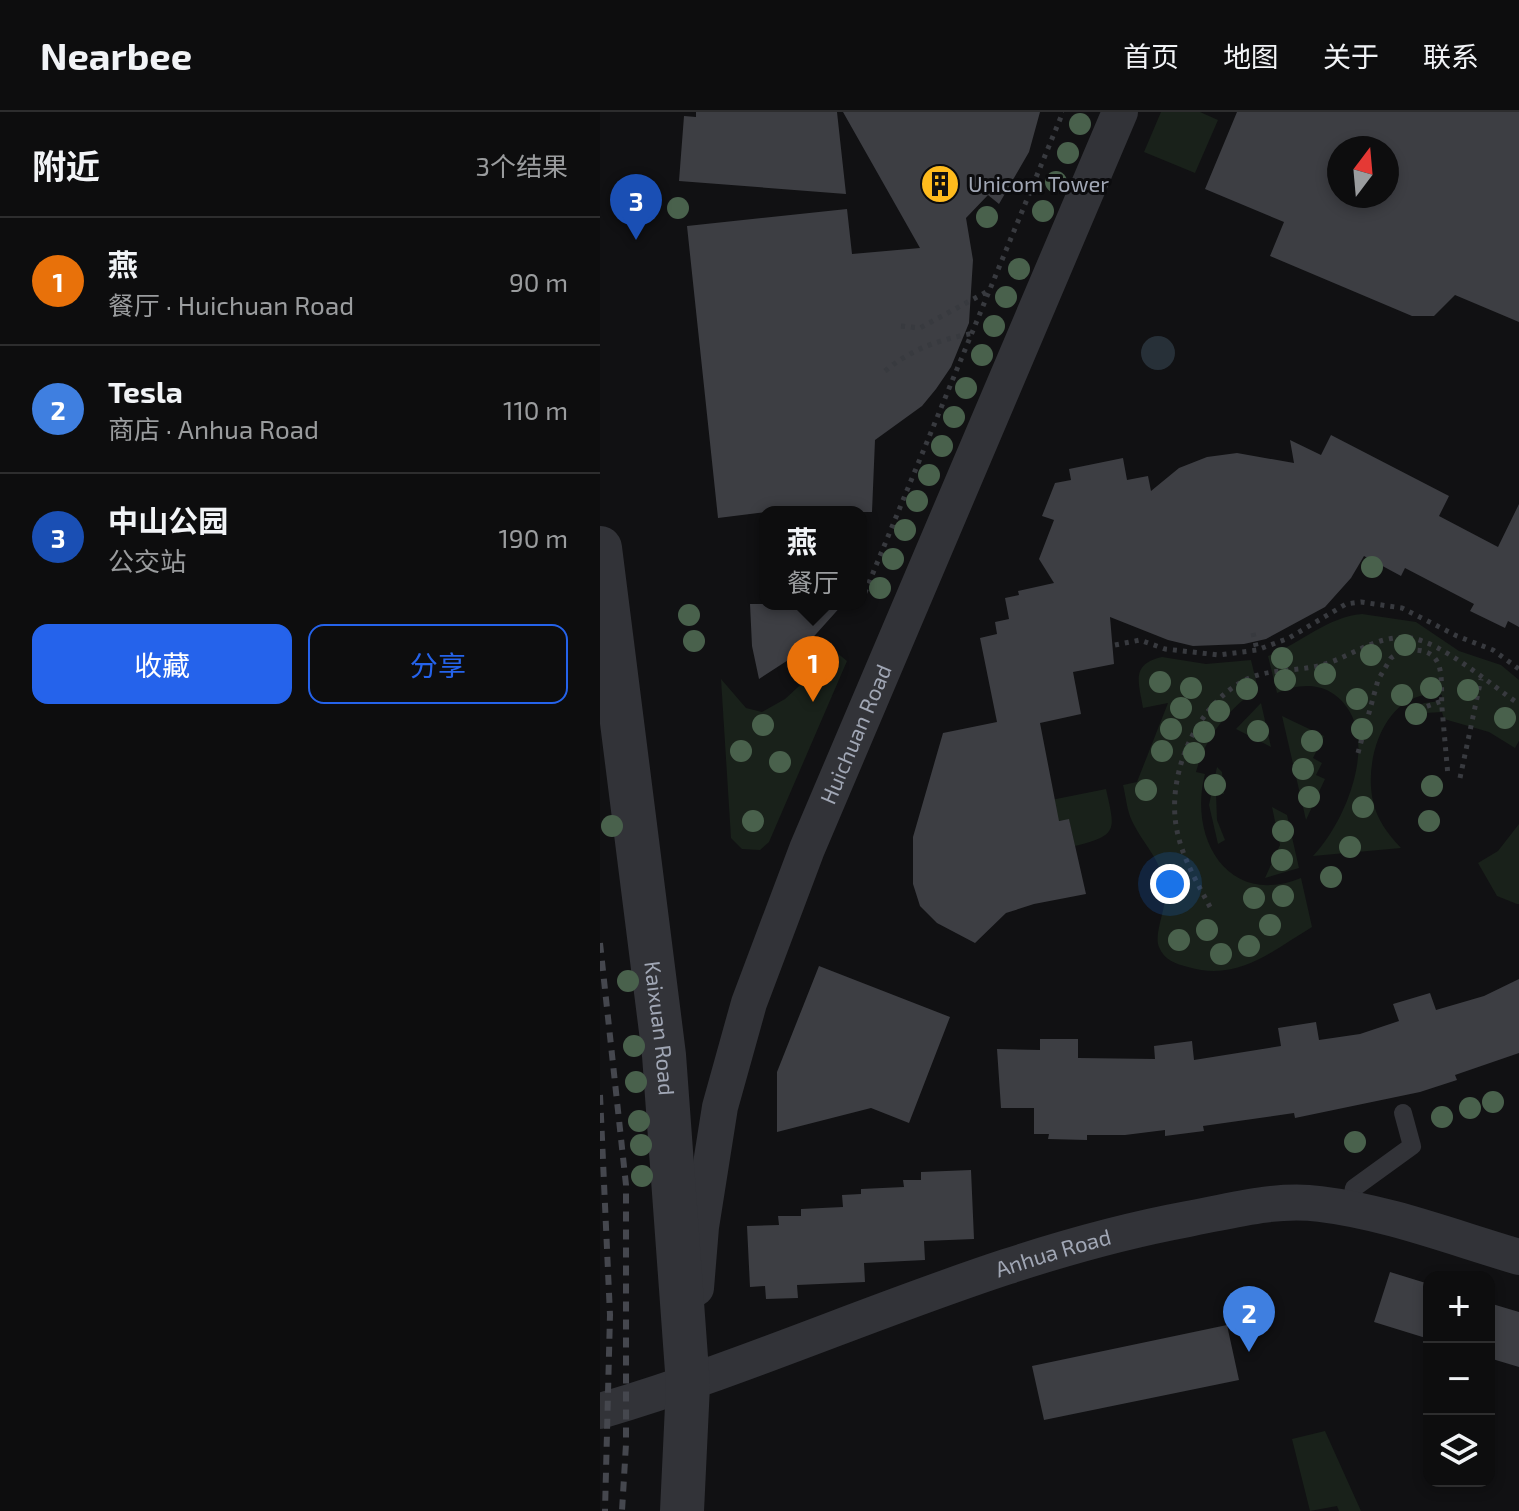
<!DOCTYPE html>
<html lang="zh">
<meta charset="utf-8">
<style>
:root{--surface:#0d0d0e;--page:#1b1b1c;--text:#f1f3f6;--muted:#9a9c9e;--line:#2d2d2e;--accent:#2563eb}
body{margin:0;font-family:"Exo 2","Noto Sans SC",sans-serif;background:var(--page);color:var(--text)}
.controls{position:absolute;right:24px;bottom:24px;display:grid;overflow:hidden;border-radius:16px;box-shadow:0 4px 12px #0003}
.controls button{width:72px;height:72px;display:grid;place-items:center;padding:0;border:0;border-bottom:2px solid var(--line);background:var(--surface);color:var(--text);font:40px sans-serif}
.compass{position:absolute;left:727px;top:24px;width:72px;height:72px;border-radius:50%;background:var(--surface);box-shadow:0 4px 12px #0003;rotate:16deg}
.you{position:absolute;left:570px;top:772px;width:28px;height:28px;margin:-20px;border:6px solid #fff;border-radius:50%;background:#1a73e8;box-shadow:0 0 0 12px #1a73e833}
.badge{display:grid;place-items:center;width:52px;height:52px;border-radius:50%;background:var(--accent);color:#fff;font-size:26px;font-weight:700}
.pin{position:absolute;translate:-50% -66px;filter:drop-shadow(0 2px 4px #0008)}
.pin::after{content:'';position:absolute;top:42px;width:28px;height:24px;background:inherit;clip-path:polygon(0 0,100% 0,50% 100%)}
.popup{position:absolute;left:159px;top:394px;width:108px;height:104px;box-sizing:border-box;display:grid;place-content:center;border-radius:16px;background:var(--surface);filter:drop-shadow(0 2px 6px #0005);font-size:26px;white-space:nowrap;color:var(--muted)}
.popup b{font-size:30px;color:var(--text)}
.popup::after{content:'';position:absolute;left:50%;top:100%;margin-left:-16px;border:16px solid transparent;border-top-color:var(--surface)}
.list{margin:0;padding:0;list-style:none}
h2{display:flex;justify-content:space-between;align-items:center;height:104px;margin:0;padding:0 32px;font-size:34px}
h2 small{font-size:26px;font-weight:400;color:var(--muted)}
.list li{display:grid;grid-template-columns:52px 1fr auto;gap:24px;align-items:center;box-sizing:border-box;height:128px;padding:0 32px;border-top:2px solid var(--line)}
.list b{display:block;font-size:30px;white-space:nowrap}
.list p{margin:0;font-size:26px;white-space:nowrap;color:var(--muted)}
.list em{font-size:26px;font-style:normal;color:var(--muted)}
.actions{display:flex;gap:16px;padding:24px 32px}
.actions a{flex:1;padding:18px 0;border:2px solid var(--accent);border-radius:16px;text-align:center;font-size:28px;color:var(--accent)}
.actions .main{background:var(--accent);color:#fff}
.icon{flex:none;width:44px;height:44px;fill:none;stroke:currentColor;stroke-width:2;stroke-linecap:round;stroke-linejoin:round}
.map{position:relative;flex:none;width:919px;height:1399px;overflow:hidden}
header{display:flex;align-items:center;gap:48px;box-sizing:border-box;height:112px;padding:0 40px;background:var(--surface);border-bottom:2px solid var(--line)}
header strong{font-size:38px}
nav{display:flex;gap:44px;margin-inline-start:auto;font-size:28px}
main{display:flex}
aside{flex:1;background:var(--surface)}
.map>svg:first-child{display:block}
</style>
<header>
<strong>Nearbee</strong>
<nav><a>首页</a><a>地图</a><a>关于</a><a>联系</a></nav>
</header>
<main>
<aside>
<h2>附近<small>3个结果</small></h2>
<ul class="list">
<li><span class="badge" style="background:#e8710a">1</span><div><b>燕</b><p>餐厅 · Huichuan Road</p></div><em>90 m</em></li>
<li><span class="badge" style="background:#3f7fe0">2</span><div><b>Tesla</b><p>商店 · Anhua Road</p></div><em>110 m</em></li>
<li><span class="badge" style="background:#1a4fb4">3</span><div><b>中山公园</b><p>公交站</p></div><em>190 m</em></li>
</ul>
<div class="actions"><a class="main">收藏</a><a>分享</a></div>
</aside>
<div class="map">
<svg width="919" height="1399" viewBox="0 0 919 1399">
<rect width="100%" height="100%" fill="#111113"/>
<path fill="#19211a" d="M561,0H600L618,8L595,61L544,40Z
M762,502L816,510L859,539L901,553L919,568V629L915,636L889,620L844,607L842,600L826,601L812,608L807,599L824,591L841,589L842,583C787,575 763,645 773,689C777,708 788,722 801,736L713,744C746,710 784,620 735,583C717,570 696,573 677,581L668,544C700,532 727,505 762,502Z
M236,540L247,549L169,730L160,738L142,737L131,726L121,567L146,596L162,600L185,587Z
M562,545L606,552L651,548L658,577C628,597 606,624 596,660L605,662C588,726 628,796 701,766L712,815C672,839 638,870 588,855C576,852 564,848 559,835C553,821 568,795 565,775C560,745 544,734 532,709C527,699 526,685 523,673L537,670L568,591L543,596C539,571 530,552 562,545Z
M661,591L671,635L636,617Z
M682,604L724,624L713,646L722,651L716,663L725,667L706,708Z
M617,655L622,660L624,682L616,681L617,708L625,728L618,732L609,693Z
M506,677C515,718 519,723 475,734L469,708L455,709L451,688Z
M672,695L687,703L699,756L665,766L680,733Z
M919,712V792H917L897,784L878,751L898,739Z
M725,1319L761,1399H739L737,1394L710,1399L692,1327Z"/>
<path fill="#273038" d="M541 241a17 17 0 1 1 34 0a17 17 0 1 1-34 0Z"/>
<path fill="#3d3e43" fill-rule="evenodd" d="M96,0H237L246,82L79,69L84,4L96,5Z
M243,0H440L429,40L399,92L388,83L366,106L373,148L369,211L351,255L336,277L322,294L275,328L272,400H165L118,406L87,114L247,97L252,142L320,136Z
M637,0H919V210L855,183L834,204H812L670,144L684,110L605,77ZM739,36H787V84H739Z
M731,323L849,384L839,404L898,435L919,392V515L908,509L905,516L870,499L874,492L805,456L801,464L764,444L751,466L725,495L666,527L644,532L593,534L568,528L510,505L514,552L473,560L481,602L440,611L459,709L469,707L486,782L434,792L406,801L375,831L337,811L320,794L313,772V725L343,621L397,610L380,526L397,522L395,510L409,507L405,486L419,483L418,479L454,471L439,447L454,408L442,404L455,371L471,368L469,357L523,346L527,368L548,364L551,379L579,356L607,345L637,341L694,351L690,328L721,343Z
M150,492H243L199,541L159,567L152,534Z
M219,854L350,905L309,1011L271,996L177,1020V960Z
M919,867V941L855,963L857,968L820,980L695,1006L694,1001L603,1014L604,1019L565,1024V1018L525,1023H487V1028L448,1027L449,1022H434V996H401L397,937L440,938V927H478V946L555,947L554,934L592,929L594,948L681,934L678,916L716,910L719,928L760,922L799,909L793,892L830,881L836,898L884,884Z
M371,1058L374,1127L324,1129L325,1148L264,1151L265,1170L197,1173L198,1186L166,1187L165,1174L150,1175L147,1114L179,1113L178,1104H201V1097L243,1095L242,1083L261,1082V1077L304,1075L303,1068H321V1060Z
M790,1160L829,1172V1227L774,1210Z
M889,1191L919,1200V1255L889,1246Z
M627,1213L639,1268L444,1308L432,1254Z"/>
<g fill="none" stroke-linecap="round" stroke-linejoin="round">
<path stroke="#383a3f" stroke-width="5" stroke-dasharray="4 6" stroke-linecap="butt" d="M301,214L320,216L390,178
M285,259C313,236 339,228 374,221
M261,490L463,0
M653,521L657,538
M515,533L540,528L565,537L619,543L657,538L689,526L746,492L761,490L802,496L857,524L893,538L919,557
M808,601L842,589
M758,641L778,568L791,546L801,539C849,532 840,565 842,596C844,619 846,641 848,664
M860,666L881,567
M610,795C598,772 584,749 578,723C564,668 594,593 647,567C671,556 700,560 725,552C754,543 778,522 811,526C843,531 891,573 919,592"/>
<path stroke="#323338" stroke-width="18" d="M750,1097L754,1076L812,1034L803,1001"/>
<g stroke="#323338" stroke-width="36">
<path id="s1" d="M96,1176L101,1115L120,995L149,891L207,737L520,0"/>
<path id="s2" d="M0,1299C198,1241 383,1145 588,1107C630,1099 676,1086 720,1092C787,1100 854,1126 919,1145"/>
</g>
<path stroke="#323338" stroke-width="44" id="s3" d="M0,436L64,943L88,1273L82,1399"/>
<path stroke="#45474e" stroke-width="6" stroke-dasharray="10 8" stroke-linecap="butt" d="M0,831L26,1073V1332L22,1399
M0,983L10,1203L5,1399"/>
</g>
<g fill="#49614c">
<circle cx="480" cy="12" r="11"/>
<circle cx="468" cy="41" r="11"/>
<circle cx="456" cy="70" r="11"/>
<circle cx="78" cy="96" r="11"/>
<circle cx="443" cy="99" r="11"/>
<circle cx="387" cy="105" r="11"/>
<circle cx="419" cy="157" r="11"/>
<circle cx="406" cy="185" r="11"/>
<circle cx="394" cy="214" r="11"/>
<circle cx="382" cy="243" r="11"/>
<circle cx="366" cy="276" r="11"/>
<circle cx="354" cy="305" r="11"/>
<circle cx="342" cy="334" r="11"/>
<circle cx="329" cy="363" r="11"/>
<circle cx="317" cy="389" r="11"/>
<circle cx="305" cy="418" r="11"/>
<circle cx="293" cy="447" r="11"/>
<circle cx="772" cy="455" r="11"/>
<circle cx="280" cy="476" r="11"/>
<circle cx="89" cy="503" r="11"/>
<circle cx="94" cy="529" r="11"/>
<circle cx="805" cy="533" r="11"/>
<circle cx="771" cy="543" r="11"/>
<circle cx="682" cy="546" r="11"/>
<circle cx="725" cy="562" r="11"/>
<circle cx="685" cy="568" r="11"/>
<circle cx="560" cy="570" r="11"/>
<circle cx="591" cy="576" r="11"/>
<circle cx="831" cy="576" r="11"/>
<circle cx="647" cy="577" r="11"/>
<circle cx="868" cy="578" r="11"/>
<circle cx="802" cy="583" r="11"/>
<circle cx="757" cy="587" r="11"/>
<circle cx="581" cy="596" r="11"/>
<circle cx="619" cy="599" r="11"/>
<circle cx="816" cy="602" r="11"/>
<circle cx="905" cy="606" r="11"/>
<circle cx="163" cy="613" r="11"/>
<circle cx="571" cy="617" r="11"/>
<circle cx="762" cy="617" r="11"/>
<circle cx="658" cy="619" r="11"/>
<circle cx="604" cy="620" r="11"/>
<circle cx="712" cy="629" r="11"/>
<circle cx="141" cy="639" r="11"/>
<circle cx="562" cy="639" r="11"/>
<circle cx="594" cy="641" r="11"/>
<circle cx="180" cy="650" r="11"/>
<circle cx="703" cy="657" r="11"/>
<circle cx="615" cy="673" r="11"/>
<circle cx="832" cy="674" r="11"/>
<circle cx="546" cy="678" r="11"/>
<circle cx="709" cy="685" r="11"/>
<circle cx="763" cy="695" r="11"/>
<circle cx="153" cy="709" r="11"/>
<circle cx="829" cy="709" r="11"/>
<circle cx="12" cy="714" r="11"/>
<circle cx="683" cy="719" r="11"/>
<circle cx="750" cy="735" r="11"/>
<circle cx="682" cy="748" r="11"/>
<circle cx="731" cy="765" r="11"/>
<circle cx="683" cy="784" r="11"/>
<circle cx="654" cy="786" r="11"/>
<circle cx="670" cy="813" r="11"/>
<circle cx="607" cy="818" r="11"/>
<circle cx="579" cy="828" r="11"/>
<circle cx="649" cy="834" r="11"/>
<circle cx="621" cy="842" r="11"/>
<circle cx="28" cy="869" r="11"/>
<circle cx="34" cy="934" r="11"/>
<circle cx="36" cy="970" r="11"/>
<circle cx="893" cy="990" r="11"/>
<circle cx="870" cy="996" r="11"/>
<circle cx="842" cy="1005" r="11"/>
<circle cx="39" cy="1009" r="11"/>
<circle cx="755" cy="1030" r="11"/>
<circle cx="41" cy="1033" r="11"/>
<circle cx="42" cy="1064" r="11"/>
</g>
<defs>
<symbol id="building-disc" viewBox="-11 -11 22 22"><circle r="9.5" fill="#ffbb1d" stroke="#0c0c0e"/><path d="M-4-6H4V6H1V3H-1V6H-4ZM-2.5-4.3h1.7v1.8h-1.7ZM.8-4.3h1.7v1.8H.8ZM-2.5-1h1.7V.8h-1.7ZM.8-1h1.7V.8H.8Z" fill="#111"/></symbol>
</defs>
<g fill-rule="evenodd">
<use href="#building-disc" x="318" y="50" width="44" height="44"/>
</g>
<g text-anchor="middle" stroke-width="6" stroke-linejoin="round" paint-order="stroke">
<g font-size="22" fill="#a1a7b5" stroke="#0c0c0e" text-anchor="start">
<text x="368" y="80">Unicom Tower</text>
</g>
<g font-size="22" fill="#a1a7b5" stroke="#0c0c0e">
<text dy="8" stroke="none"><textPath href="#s1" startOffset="580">Huichuan Road</textPath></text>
<text dy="8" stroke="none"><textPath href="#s3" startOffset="484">Kaixuan Road</textPath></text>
<text dy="8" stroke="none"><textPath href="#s2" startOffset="480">Anhua Road</textPath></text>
</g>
</g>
</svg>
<div class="controls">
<button>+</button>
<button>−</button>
<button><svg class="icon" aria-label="layers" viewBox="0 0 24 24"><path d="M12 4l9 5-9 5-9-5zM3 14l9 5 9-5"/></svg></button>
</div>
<svg class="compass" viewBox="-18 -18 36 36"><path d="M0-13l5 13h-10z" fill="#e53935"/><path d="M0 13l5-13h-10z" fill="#9a9c9e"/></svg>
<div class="you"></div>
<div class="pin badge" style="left:213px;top:590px;background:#e8710a">1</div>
<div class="popup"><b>燕</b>餐厅</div>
<div class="pin badge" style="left:649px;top:1240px;background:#3f7fe0">2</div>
<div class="pin badge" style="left:36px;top:128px;background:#1a4fb4">3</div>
</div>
</main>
